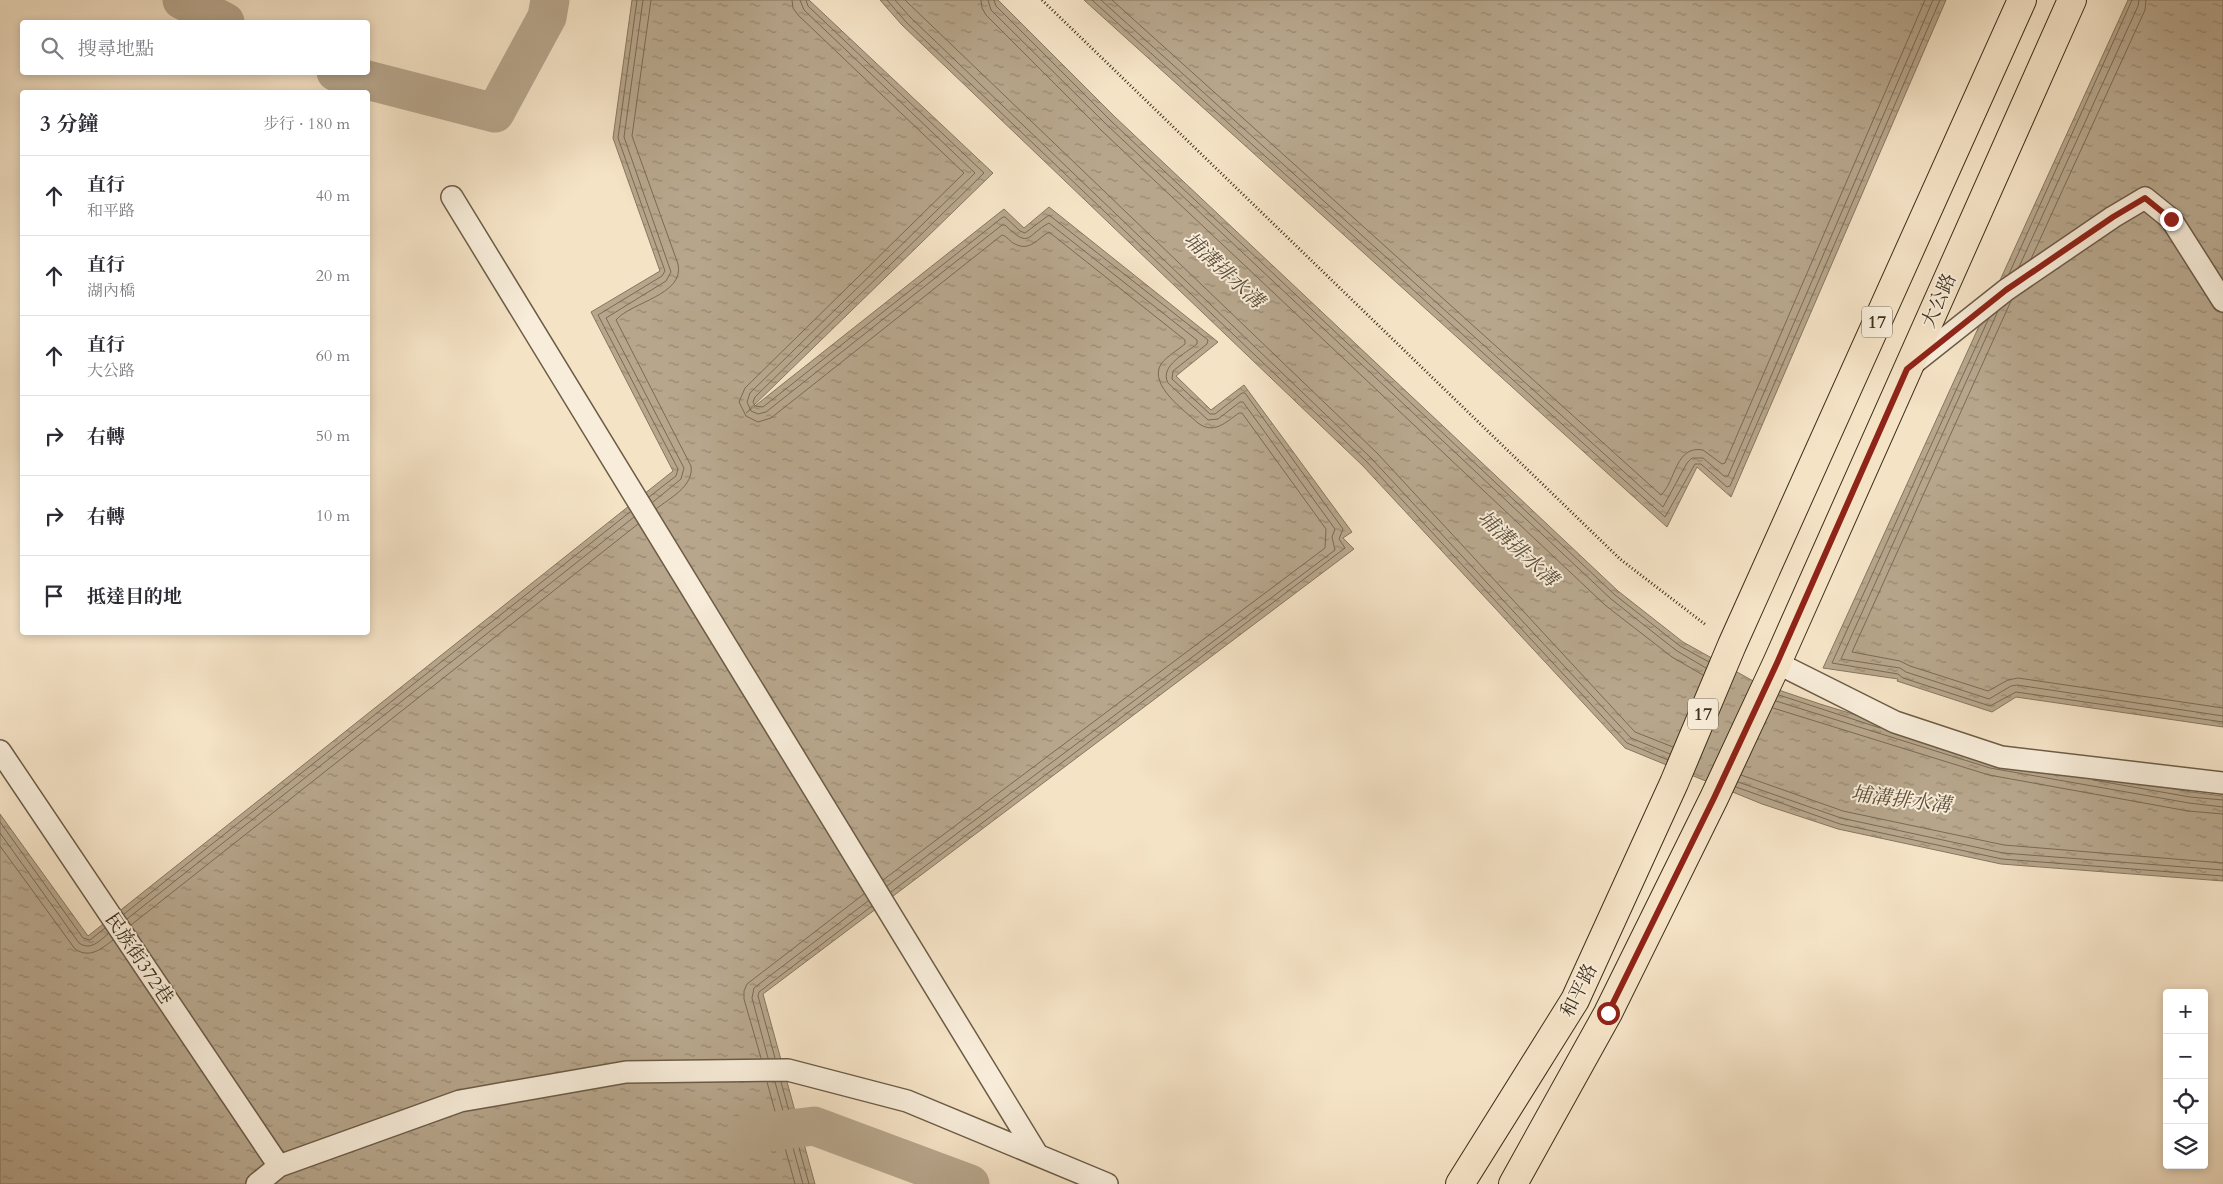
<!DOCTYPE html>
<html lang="zh-TW">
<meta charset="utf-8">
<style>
:root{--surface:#fff;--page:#f2f2f3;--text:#2b2b33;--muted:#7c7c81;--line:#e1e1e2}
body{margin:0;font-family:Cardo,"Noto Serif TC",serif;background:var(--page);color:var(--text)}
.controls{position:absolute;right:15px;bottom:15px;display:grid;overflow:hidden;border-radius:5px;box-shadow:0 2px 8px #0003}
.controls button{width:45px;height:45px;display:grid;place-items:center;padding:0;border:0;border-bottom:1px solid var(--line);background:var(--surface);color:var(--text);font:25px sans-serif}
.stop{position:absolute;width:15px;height:15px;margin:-11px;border:4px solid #8f2418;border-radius:50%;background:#fff}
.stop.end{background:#8f2418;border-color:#fff;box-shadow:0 1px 5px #0008}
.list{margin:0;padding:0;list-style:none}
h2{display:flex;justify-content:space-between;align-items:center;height:65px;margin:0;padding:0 20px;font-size:21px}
h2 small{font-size:16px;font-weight:400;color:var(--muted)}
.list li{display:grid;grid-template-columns:32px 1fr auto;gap:15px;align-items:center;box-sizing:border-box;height:80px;padding:0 20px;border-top:1px solid var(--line)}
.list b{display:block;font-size:19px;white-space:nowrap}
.list p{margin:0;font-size:16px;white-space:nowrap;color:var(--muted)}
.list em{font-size:16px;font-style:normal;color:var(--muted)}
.icon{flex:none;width:28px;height:28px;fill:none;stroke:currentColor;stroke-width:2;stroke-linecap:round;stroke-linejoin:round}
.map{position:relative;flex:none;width:2223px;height:1184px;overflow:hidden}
.search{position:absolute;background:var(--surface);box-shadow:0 2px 8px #0003;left:20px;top:20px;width:350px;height:55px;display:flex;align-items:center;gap:12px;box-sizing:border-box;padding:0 18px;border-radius:5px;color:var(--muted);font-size:19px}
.panel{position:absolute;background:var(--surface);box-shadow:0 2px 8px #0003;left:20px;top:90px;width:350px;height:545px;border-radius:5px}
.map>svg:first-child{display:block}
</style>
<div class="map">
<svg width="2223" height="1184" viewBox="0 0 2223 1184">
<defs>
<pattern id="water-ripples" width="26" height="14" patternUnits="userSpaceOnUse" patternTransform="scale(1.25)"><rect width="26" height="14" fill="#b7a68c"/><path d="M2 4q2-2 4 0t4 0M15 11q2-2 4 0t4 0" fill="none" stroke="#968872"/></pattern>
</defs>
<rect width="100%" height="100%" fill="#f5e3c6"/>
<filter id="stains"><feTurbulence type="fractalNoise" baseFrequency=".004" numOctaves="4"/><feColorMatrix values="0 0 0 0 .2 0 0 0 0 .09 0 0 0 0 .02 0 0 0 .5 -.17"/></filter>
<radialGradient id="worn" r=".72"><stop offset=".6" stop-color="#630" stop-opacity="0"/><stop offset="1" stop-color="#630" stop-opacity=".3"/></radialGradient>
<path fill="url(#water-ripples)" stroke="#87765f" d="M632,0H809L993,173L746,413L1004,209L1024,228L1049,207L1218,342L1176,376L1211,410L1244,385L1352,532L1343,538L1354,549L763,994L815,1184H0V814L88,936L673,471L591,312L660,271L613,138Z
M880,0H998L1115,117L1618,591L1683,642L1755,682L1820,704L1993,757L2191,792L2223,796V881L2001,864L1838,829L1762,804L1625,748L1363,466L902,25Z
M1084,0H1946L1731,497L1697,467L1667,527Z
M2128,0H2223V727L2016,697L1992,712L1897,681L1898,679L1823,668Z"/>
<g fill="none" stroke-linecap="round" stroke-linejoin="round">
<path stroke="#7a6a54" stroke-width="1" d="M637,0L618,138L665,271L662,276L598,315L678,469L676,476L649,497
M643,0L624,137L671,272L666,281L606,318L684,468L681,479L653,502
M651,0L632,136L678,264C685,295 631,302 616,320L691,466C694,486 670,498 656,509
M792,0L793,8L798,15L964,173L745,388L739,402L746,416L758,422L771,418L1002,235C1007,236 1010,242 1015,244C1030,252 1038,238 1049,232L1185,340V344C1178,350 1167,356 1161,364C1148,385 1185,411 1198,423C1214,435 1226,422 1239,413H1242L1326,529L1325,548L883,880
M800,0L804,10L975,173L750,393L747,402L751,411L758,414L766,412L1002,225H1005C1031,250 1026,235 1049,223L1197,340V344C1186,353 1159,366 1168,383L1208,420L1218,419L1240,402H1243L1335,529L1332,537L1335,550L887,886
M806,0L808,6L984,173L755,397L753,402L755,406L763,407L1003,217H1005L1020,231L1025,233L1049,215L1208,340L1207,344L1173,371L1172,379L1210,414H1215L1242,393H1245L1343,529L1339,539L1345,548L891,892
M887,0L906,22L1367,462L1627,743L1668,760
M895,0L910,17L1371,458L1631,738L1670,754
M905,0L1377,453L1635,732L1673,747
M981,0L982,8L986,15L1102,131L1605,605L1672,657L1703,675
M988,0L991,10L1107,125L1611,599L1677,651L1706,668
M994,0L996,6L1111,121L1615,595L1680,646L1709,662
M1092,0L1665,517L1695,464H1701L1727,487L1730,486L1940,0
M1101,0L1663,507L1687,463L1692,458H1703L1724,476H1728L1933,0
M1112,0L1661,495C1676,481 1675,445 1703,450L1722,464L1725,463L1925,0
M2031,259L2145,10L2146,0
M2019,267L2138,6L2139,0
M2009,274L2132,0
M2011,301L1852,652L1900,661L1910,666L1988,691L2008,680L2018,678L2223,708
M1998,311L1841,659L1900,668L1906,672L1989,699L2011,686L2017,685L2223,716
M1988,320L1832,663L1898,674L1903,678L1990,706L2016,692L2223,722
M1779,695L1880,728
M1776,701L1990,768L2189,803L2223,807
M1773,708L1989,775L2188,811L2223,814
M1741,775L1843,811L2004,845L2223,863
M2093,780L2190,797L2223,800
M1738,782L1841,818L2003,853L2223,870
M1736,787L1840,824L2002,859L2223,876
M0,822L83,938L90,940L105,928
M0,833L79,943C91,951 99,941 108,934
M0,846L75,949C90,959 101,949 113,940
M124,914L630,512
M127,919L634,517
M131,925L638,524
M761,1058L744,999V991L747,984L864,894
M768,1058L752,998L754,988L868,901
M775,1058L758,996L759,992L872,906
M767,1082L795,1184
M775,1082L803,1184
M781,1082L809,1184"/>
<path stroke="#b7a68c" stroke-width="39" d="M182,0L225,22
M336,72L495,113L547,17L550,0
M745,1135L814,1126L970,1184"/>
<defs>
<path id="service" d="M452,197L1037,1154
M1910,366L2006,290L2113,217L2145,198L2171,219L2223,301
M1777,663L1895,722L2001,757L2223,783
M0,751L279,1166
M257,1184L279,1166L460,1101L626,1072L788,1070L907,1101L1107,1184"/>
<path id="primary" d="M1460,1184L1575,1000L1674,783L1732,645L2022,0
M1513,1184L1608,1013L1714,798L1777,663L2072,0"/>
</defs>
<use href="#service" stroke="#6c5c46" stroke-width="24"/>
<use href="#primary" stroke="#3e2f1c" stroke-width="30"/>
<path stroke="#3e2f1c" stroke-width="3" stroke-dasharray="1 2.5" stroke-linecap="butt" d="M1042,0L1620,559L1706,625"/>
<use href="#service" stroke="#f8edda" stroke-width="21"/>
<use href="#primary" stroke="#f5e3c6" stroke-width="28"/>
</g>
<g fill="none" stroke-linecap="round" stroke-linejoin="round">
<path stroke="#8f2418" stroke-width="6" d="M1608,1013L1714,798L1777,663L1907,369L2006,290L2113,217L2145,198L2171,219"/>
</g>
<g text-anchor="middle" stroke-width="4" stroke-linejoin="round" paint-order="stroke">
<g fill="#f8edda" stroke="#766855" stroke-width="1">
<rect x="1862" y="306.5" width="30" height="31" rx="4"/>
<rect x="1688" y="698.5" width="30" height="31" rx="4"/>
</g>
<g font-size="18" font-weight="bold" fill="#3e2f1c">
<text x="1877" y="328">17</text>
<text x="1703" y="720">17</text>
</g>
<g font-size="19" fill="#3e2f1c" stroke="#f8edda">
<text transform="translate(1938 300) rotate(-66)" y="7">大公路</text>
<text transform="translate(140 958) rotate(56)" y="7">民族街372巷</text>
<text transform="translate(1578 990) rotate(-63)" y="7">和平路</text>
</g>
<g font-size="20" font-style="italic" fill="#5c4d38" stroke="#f8edda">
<text transform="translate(1224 270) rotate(43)" y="7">埔溝排水溝</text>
<text transform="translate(1518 548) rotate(43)" y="7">埔溝排水溝</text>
<text transform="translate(1901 799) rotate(7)" y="7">埔溝排水溝</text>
</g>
</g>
<rect width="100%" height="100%" filter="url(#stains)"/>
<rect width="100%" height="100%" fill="url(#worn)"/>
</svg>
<div class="controls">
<button>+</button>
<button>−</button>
<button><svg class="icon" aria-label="locate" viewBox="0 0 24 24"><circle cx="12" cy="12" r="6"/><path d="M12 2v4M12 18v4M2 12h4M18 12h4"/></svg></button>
<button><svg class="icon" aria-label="layers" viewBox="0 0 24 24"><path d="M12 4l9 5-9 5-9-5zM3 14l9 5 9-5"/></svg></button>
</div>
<div class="stop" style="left:1608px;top:1013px"></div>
<div class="stop end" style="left:2171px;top:219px"></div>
<div class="search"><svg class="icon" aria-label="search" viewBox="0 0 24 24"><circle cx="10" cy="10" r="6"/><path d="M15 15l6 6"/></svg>搜尋地點</div>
<section class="panel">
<h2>3 分鐘<small>步行 · 180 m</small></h2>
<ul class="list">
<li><svg class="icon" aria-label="ahead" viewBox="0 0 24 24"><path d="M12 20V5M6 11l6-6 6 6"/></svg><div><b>直行</b><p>和平路</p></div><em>40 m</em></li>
<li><svg class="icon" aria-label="ahead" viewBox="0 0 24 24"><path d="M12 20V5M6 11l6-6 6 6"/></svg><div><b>直行</b><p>湖內橋</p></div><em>20 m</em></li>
<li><svg class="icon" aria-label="ahead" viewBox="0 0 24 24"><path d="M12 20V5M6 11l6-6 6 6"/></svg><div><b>直行</b><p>大公路</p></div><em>60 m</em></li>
<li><svg class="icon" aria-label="right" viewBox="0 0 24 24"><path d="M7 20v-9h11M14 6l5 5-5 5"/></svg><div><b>右轉</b></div><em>50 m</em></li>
<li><svg class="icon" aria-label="right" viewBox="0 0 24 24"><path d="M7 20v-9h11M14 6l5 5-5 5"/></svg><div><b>右轉</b></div><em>10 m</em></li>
<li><svg class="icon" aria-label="arrive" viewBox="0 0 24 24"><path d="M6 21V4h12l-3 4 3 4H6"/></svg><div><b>抵達目的地</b></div></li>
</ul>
</section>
</div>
